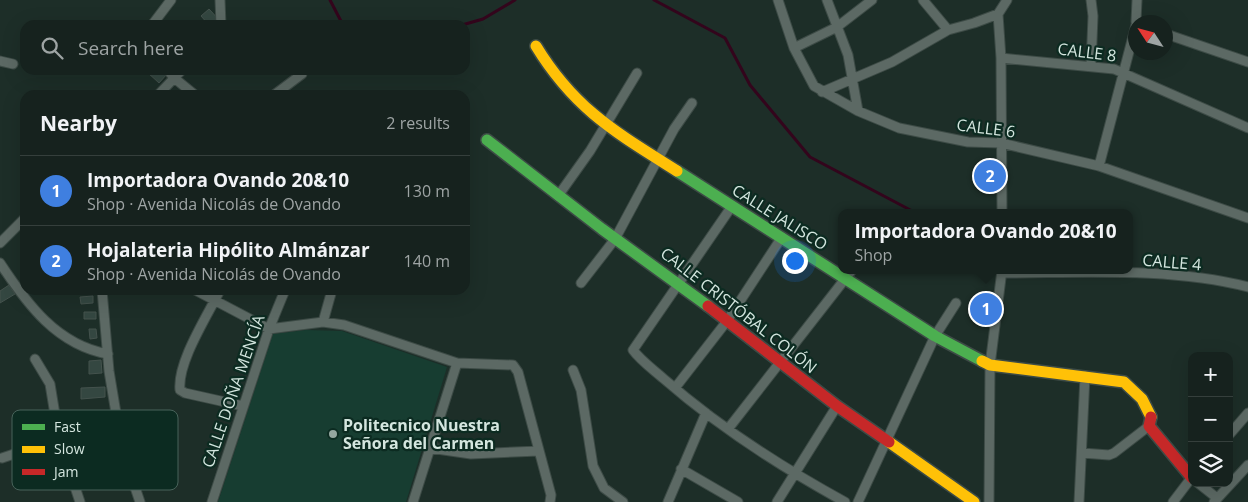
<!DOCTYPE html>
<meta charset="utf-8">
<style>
:root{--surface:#16221e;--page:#232f2b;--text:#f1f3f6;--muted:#9ea4a4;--line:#353f3c;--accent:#bca0f2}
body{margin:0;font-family:"Open Sans",sans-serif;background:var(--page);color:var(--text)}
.controls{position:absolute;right:15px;bottom:15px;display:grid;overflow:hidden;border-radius:10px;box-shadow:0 5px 20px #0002}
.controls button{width:45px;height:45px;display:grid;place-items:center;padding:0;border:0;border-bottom:1px solid var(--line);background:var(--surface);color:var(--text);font:25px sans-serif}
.compass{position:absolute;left:1128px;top:15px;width:45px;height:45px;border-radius:50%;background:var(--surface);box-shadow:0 5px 20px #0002;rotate:306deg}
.you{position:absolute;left:794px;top:260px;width:18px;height:18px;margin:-12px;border:4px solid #fff;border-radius:50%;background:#1a73e8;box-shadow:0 0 0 8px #1a73e833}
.badge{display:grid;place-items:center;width:32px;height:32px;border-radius:50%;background:var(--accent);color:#fff;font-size:16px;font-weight:700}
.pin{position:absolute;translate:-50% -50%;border:2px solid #fff;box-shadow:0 1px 5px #0006}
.popup{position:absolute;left:838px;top:209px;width:295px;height:65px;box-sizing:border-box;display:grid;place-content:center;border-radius:10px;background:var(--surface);filter:drop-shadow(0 1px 4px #0005);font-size:16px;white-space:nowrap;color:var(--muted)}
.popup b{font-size:19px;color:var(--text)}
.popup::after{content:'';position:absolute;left:50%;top:100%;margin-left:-10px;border:10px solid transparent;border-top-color:var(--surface)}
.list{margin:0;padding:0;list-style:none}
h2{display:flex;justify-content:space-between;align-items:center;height:65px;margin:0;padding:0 20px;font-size:21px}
h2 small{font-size:16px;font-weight:400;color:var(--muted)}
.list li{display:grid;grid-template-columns:32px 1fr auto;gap:15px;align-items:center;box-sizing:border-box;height:70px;padding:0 20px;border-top:1px solid var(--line)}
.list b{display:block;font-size:19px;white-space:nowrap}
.list p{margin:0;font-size:16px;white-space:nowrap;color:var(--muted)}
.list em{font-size:16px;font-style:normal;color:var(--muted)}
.icon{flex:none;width:28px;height:28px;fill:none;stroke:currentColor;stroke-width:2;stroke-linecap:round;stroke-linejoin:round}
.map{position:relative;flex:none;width:1248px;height:502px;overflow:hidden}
.search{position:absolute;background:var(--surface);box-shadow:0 5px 20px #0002;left:20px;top:20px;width:450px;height:55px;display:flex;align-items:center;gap:12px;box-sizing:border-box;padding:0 18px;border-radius:15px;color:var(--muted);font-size:19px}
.panel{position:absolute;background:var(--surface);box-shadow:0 5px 20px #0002;left:20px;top:90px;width:450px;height:205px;border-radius:15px}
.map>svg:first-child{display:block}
</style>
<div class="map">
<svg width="1248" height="502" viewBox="0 0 1248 502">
<rect width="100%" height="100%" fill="#1d2e28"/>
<path fill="#173d31" d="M306,330L342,331L447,367L406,502H218L273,334Z"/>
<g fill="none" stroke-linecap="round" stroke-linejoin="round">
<path stroke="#33051c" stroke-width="3" d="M330,0L343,25
M654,0L725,38L750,85L810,157L916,213
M462,25L483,19L515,0"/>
</g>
<path fill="#344741" stroke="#44524d" d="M209,9L221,22L217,25H209L201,16Z
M148,70H166L167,74L159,83L147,72Z
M9,285L15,294L0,303V291Z
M93,296V303L81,304L80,297Z
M84,312H96V319H84Z
M89,329H96L97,338L90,339Z
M101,360L102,373L89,374V361Z
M105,387V397L81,399V388Z"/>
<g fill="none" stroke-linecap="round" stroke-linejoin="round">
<defs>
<path id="street" d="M220,0L221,25
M778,0L794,48L814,86L858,111L899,128L968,142L1001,143L1099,166L1248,218
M827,0L848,55L858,111
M923,0L948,30
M1136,22L1137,0
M152,25L171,0
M1166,34L1248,62
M794,48L837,27L872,0
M1001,58L1114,69L1248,128
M0,61L13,64
M1091,66L1093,16L1091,0
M168,70L173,77L195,95
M822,92L892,62L948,30L974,23L998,14
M158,95L182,70
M274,95L302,74
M1099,166L1136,25
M558,196L590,151L637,73
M732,206L633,350C641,361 654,370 664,379C719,427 781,467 845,502
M1002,213L1001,58L998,14L1007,0
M0,243L25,218
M0,263C27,304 57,345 108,354
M1003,273C1083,273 1169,267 1248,287
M581,283L615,239L674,129L692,103
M102,290L109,371L122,449L140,502
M195,290L269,329L323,322L344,325L457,363L513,365L518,372L551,495L550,502
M220,290C208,315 177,362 180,390L185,393L243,406
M323,322L332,290
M35,359L50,384L59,439L80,502
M573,370L581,390L593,466L604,488L623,502
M675,388L727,321L782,237
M728,429L852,270
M1229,435L1248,413
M430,448L471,454L539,451
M1082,453L1109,455L1114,453L1149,426
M2,458L59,439
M681,469L738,502
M1198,483L1217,498
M212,502L269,329L285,290
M413,502L457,363
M668,502L706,413
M777,502L837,406
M858,502L935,336L956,303
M989,502L990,365L1002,270
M1079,502L1085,376
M1173,502L1192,477
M1214,502L1248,465"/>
<path id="fast" d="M487,140L602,229L708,306
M677,171L935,336L982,361"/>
<path id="slow" d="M536,46C575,110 617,133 677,171
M982,361L990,365L1124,382L1142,399L1151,417
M889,442L974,502"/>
<path id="jam" d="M708,306L837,406L889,442
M1151,417L1149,426L1192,478"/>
</defs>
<use href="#street" stroke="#3d4b46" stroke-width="11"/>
<use href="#fast" stroke="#3d4b46" stroke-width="14"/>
<use href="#slow" stroke="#3d4b46" stroke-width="14"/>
<use href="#jam" stroke="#3d4b46" stroke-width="14"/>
<use href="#street" stroke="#5c6964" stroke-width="9"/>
<use href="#fast" stroke="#4caf50" stroke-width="11"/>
<use href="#slow" stroke="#ffc107" stroke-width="11"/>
<use href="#jam" stroke="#c62828" stroke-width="11"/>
</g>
<circle fill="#94a69f" stroke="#0c2b21" stroke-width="2" cx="333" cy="434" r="5"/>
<g text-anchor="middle" stroke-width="4.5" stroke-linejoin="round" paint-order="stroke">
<g font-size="16" fill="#d4e6df" stroke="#0c2b21">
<text transform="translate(1087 52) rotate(7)" y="6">CALLE 8</text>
<text transform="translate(986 128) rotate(7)" y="6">CALLE 6</text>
<text transform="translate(780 217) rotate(32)" y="6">CALLE JALISCO</text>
<text transform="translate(1172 262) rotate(5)" y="6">CALLE 4</text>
<text transform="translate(739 310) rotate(38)" y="6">CALLE CRISTÓBAL COLÓN</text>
<text transform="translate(233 391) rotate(-71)" y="6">CALLE DOÑA MENCÍA</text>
</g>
<g font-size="16" font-weight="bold" fill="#d4e6df" stroke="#0c2b21" text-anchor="start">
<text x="343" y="431">Politecnico Nuestra<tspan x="343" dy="18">Señora del Carmen</tspan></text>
</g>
</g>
<rect x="12" y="410" width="166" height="80" rx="8" fill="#0c2b21" stroke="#48635a" stroke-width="1"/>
<rect x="22" y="424" width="23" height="6" fill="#4caf50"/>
<rect x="22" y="446" width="23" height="7" fill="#ffc107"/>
<rect x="22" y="469" width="23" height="6" fill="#c62828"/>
<g font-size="14" fill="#d4e6df">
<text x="54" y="432">Fast</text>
<text x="54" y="454">Slow</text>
<text x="54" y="477">Jam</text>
</g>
</svg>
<div class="controls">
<button>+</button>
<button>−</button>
<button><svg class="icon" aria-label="layers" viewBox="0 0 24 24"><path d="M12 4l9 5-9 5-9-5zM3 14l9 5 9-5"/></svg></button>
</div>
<svg class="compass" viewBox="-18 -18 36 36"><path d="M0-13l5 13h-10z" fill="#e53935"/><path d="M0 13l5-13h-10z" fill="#9ea4a4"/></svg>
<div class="you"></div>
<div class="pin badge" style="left:986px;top:309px;background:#3f7fe0">1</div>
<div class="popup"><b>Importadora Ovando 20&amp;10</b>Shop</div>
<div class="pin badge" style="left:990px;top:176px;background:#3f7fe0">2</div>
<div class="search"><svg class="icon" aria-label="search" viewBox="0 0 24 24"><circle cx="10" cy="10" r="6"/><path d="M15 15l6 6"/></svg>Search here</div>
<section class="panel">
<h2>Nearby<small>2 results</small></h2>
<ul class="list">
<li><span class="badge" style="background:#3f7fe0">1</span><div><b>Importadora Ovando 20&amp;10</b><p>Shop · Avenida Nicolás de Ovando</p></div><em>130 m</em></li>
<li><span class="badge" style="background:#3f7fe0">2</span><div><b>Hojalateria Hipólito Almánzar</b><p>Shop · Avenida Nicolás de Ovando</p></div><em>140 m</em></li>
</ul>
</section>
</div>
